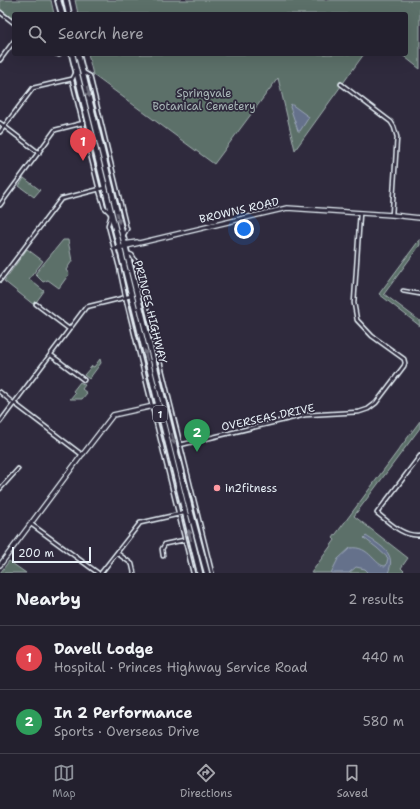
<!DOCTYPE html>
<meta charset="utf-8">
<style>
:root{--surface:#23202e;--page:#2b2836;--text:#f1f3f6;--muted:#a3a3aa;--line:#403e4a;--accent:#8c9099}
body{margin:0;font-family:"Shantell Sans",sans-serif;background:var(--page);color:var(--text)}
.scale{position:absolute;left:12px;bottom:10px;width:79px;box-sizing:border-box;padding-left:4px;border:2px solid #e8f1f8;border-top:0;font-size:11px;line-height:14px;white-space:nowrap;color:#e8f1f8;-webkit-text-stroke:3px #2f2a3d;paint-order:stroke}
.you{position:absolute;left:244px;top:229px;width:14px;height:14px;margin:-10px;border:3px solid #fff;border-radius:50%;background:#1a73e8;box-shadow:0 0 0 6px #1a73e833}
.badge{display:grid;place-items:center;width:26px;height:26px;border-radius:50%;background:var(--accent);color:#fff;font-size:13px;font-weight:700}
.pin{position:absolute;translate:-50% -33px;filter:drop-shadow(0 1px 2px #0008)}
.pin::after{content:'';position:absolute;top:21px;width:14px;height:12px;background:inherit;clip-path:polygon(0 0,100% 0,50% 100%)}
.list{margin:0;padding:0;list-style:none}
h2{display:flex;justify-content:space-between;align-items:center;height:52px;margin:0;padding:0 16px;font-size:17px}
h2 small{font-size:13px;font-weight:400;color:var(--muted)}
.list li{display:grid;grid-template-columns:26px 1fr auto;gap:12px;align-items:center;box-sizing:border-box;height:64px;padding:0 16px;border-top:1px solid var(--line)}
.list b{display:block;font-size:15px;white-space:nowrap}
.list p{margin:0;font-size:13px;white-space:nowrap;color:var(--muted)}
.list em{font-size:13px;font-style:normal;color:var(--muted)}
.icon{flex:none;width:22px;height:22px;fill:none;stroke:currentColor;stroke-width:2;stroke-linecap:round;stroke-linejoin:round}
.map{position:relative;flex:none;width:420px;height:573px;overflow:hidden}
.search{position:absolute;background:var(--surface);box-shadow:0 4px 16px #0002;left:12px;right:12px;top:12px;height:44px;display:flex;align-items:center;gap:10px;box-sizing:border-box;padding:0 14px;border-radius:4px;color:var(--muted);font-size:15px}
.sheet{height:180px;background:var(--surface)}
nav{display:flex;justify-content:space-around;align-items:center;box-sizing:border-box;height:56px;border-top:1px solid var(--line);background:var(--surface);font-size:11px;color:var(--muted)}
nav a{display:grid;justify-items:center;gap:2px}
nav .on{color:var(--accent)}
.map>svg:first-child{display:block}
</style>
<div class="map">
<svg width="420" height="573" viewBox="0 0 420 573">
<rect width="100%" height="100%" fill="#2f2a3d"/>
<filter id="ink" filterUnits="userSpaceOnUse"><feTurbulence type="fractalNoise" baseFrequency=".025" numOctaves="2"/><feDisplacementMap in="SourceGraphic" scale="8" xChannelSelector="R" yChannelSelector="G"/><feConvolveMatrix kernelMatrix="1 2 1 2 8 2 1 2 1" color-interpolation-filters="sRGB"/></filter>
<g filter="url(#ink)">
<path fill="#5c7069" stroke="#a2b0b0" d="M0,0H51L54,14H14V20L0,9Z
M75,0H420V69L401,54H406V14H78Z
M88,54H364L295,150L278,78L214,164L93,75Z
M24,178L40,190L34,197L19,186Z
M420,239V245L384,294L420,321V326L379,294Z
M63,240H68L72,261L66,270L69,274L59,288L48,280L43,282L35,274Z
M27,249L43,261L29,279L44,291L34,305L4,281Z
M100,359L101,363L89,379L84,375L92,366L94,367Z
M80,382L85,385L82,389L87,393L82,399H70L75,393L73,391Z
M420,421V428L354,516L408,558L401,568L404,571L402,573H311L335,540L333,538Z
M9,561L26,573H0Z"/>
<path fill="#65718b" stroke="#99a4b7" d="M291,104L309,117L300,131H298L290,107Z
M366,536C381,546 397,553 388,573H369L365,569L356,567L349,573H331L338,559L350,548C370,545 375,567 386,566L388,558L377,548L364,538Z"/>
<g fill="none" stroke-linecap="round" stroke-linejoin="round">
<defs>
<path id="street" d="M0,12L14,23
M56,54L59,55
M0,60L14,41
M76,72L72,80L99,190L104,207L110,213
M83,72L90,76L126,226L127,229L123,236
M341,84L391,122L394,127L397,137L392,215
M0,123L39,153
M0,132L33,88L72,79
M0,205L55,130L83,123
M111,215L108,225L119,267L126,300L193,573
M127,253L132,255L135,260L212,573
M0,280L61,199L104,188
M403,291L420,294
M36,304L69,329
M51,355L84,380
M0,392L14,404
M14,403L81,454
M0,422L86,307L131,296
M180,445L305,415L359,412L368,409L376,403L404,366L405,363L404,359L372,336L357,320L354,303L360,213
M420,456L377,513C390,523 403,537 420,535
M0,489L18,469
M31,524L98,573
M117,553L132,564L134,573
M163,556L162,549L165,544L184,540
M101,573L140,523L184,513"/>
<path id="secondary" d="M124,244L137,242
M114,249L287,208L392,215L420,218
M83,454L113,415L158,405
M0,565L81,456"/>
<path id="highway" d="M58,0L62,14
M66,0L69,14
M72,54L200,573
M78,54L190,510L207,573"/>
</defs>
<use href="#street" stroke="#e8f1f8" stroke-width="5.5"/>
<use href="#secondary" stroke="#e8f1f8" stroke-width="6"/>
<use href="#highway" stroke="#e8f1f8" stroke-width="8"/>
<use href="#street" stroke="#2f2a3d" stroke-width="2.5"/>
<use href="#secondary" stroke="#2f2a3d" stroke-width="3.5"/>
<use href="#highway" stroke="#2f2a3d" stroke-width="4.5"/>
</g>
<defs><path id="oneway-solid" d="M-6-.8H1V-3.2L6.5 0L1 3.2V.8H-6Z"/></defs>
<g fill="#70707e">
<use href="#oneway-solid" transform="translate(88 92) rotate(76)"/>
<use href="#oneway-solid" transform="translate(118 218) rotate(77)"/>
<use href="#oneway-solid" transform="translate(146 355) rotate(-104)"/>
<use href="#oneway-solid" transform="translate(173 439) rotate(76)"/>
<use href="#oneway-solid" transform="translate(190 535) rotate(-104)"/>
</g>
</g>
<circle fill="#ff9aa2" stroke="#2f2a3d" stroke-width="1.5" cx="217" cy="488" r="4"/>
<g text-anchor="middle" stroke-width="3.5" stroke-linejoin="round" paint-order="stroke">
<rect fill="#2f2a3d" stroke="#b0b5c0" stroke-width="1" x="153" y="406" width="14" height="16" rx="3"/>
<g font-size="10" font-weight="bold" fill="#e8f1f8">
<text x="160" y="418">1</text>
</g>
<g font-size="11" fill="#a9b7b8" stroke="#2f2a3d">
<text x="204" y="97">Springvale<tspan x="204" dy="13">Botanical Cemetery</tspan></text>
</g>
<g font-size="11" fill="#e8f1f8" stroke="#2f2a3d">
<text transform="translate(239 210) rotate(-13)" y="4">BROWNS ROAD</text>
<text transform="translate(151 312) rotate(76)" y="4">PRINCES HIGHWAY</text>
<text transform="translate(268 417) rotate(-12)" y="4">OVERSEAS DRIVE</text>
</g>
<g font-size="11" fill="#e8f1f8" stroke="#2f2a3d" text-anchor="start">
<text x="225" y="492">in2fitness</text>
</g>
</g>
</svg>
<div class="scale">200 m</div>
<div class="you"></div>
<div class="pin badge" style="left:83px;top:161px;background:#e0444e">1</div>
<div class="pin badge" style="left:197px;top:452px;background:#2e9e5b">2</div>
<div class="search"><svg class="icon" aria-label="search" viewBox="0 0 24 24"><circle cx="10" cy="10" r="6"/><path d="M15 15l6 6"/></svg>Search here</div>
</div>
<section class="sheet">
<h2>Nearby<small>2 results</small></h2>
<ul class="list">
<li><span class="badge" style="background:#e0444e">1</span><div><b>Davell Lodge</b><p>Hospital · Princes Highway Service Road</p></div><em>440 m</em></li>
<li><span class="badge" style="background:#2e9e5b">2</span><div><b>In 2 Performance</b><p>Sports · Overseas Drive</p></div><em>580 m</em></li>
</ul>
</section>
<nav>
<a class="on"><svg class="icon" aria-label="map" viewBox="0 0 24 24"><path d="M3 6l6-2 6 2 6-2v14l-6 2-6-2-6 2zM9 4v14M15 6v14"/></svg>Map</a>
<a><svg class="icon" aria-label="directions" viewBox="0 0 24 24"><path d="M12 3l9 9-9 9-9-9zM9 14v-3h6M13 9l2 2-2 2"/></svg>Directions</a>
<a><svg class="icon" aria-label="saved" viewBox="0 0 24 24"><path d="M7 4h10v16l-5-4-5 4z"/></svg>Saved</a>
</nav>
